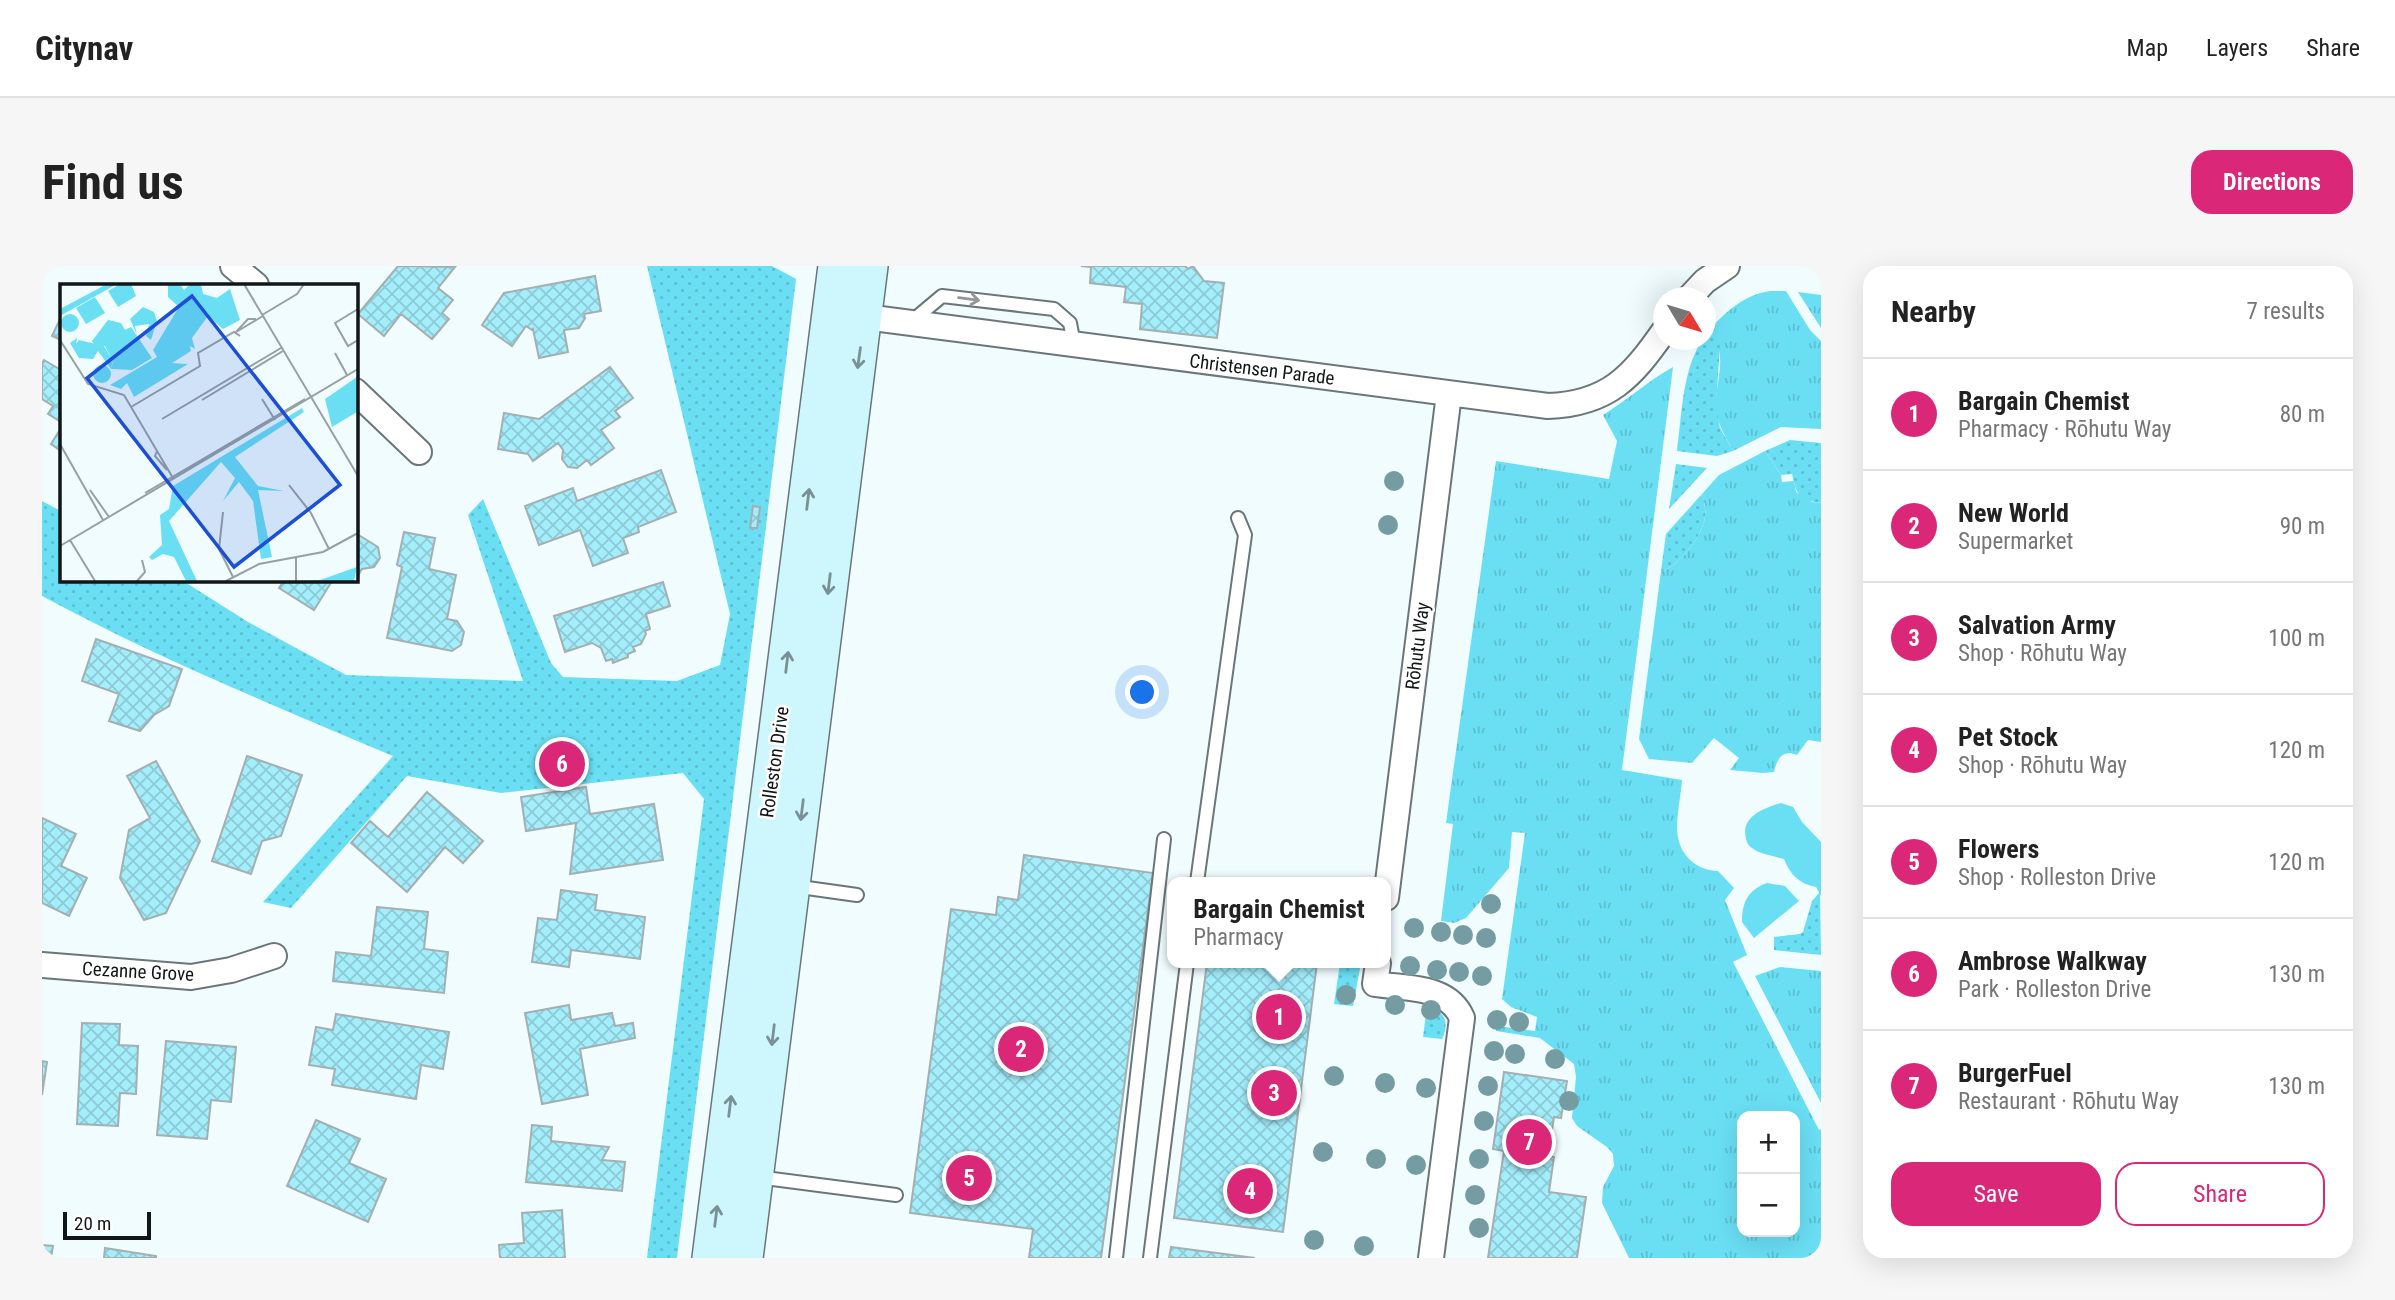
<!DOCTYPE html>
<meta charset="utf-8">
<style>
:root{--surface:#fff;--page:#f6f6f6;--text:#222;--muted:#767676;--line:#e0e0e0;--accent:#db2777}
body{margin:0;font-family:"Roboto Condensed",sans-serif;background:var(--page);color:var(--text)}
.controls{position:absolute;right:21px;bottom:21px;display:grid;overflow:hidden;border-radius:14px;box-shadow:0 7px 28px #0002}
.controls button{width:63px;height:63px;display:grid;place-items:center;padding:0;border:0;border-bottom:2px solid var(--line);background:var(--surface);color:var(--text);font:35px sans-serif}
.compass{position:absolute;left:1611px;top:21px;width:63px;height:63px;border-radius:50%;background:var(--surface);box-shadow:0 7px 28px #0002;rotate:128deg}
.scale{position:absolute;left:21px;bottom:18px;width:88px;box-sizing:border-box;padding-left:7px;border:4px solid #121617;border-top:0;font-size:19px;line-height:24px;white-space:nowrap;color:#121617;-webkit-text-stroke:5px #fff;paint-order:stroke}
.you{position:absolute;left:1101px;top:427px;width:24px;height:24px;margin:-18px;border:5px solid #fff;border-radius:50%;background:#1a73e8;box-shadow:0 0 0 10px #1a73e833}
.badge{display:grid;place-items:center;width:46px;height:46px;border-radius:50%;background:var(--accent);color:#fff;font-size:23px;font-weight:700}
.pin{position:absolute;translate:-50% -50%;border:4px solid #fff;box-shadow:0 2px 7px #0006}
.popup{position:absolute;left:1125px;top:611px;width:224px;height:91px;box-sizing:border-box;display:grid;place-content:center;border-radius:14px;background:var(--surface);filter:drop-shadow(0 2px 5px #0005);font-size:23px;white-space:nowrap;color:var(--muted)}
.popup b{font-size:26px;color:var(--text)}
.popup::after{content:'';position:absolute;left:50%;top:100%;margin-left:-14px;border:14px solid transparent;border-top-color:var(--surface)}
.list{margin:0;padding:0;list-style:none}
h2{display:flex;justify-content:space-between;align-items:center;height:91px;margin:0;padding:0 28px;font-size:30px}
h2 small{font-size:23px;font-weight:400;color:var(--muted)}
.list li{display:grid;grid-template-columns:46px 1fr auto;gap:21px;align-items:center;box-sizing:border-box;height:112px;padding:0 28px;border-top:2px solid var(--line)}
.list b{display:block;font-size:26px;white-space:nowrap}
.list p{margin:0;font-size:23px;white-space:nowrap;color:var(--muted)}
.list em{font-size:23px;font-style:normal;color:var(--muted)}
.actions{display:flex;gap:14px;padding:21px 28px}
.actions a{flex:1;padding:16px 0;border:2px solid var(--accent);border-radius:21px;text-align:center;font-size:24px;color:var(--accent)}
.actions .main{background:var(--accent);color:#fff}
.map{position:relative;flex:none;width:1779px;height:992px;overflow:hidden;border-radius:21px}
header{display:flex;align-items:center;gap:42px;box-sizing:border-box;height:98px;padding:0 35px;background:var(--surface);border-bottom:2px solid var(--line)}
header strong{font-size:33px}
nav{display:flex;gap:38px;margin-inline-start:auto;font-size:24px}
.intro{display:flex;align-items:center;justify-content:space-between;box-sizing:border-box;height:168px;padding:0 42px}
h1{margin:0;font-size:49px}
.button{padding:18px 32px;border-radius:21px;background:var(--accent);color:#fff;font-size:24px;font-weight:700}
main{display:flex;gap:42px;padding:0 42px}
aside{flex:1;background:var(--surface);border-radius:21px;box-shadow:0 7px 28px #0002}
.map>svg:first-child{display:block}
</style>
<header>
<strong>Citynav</strong>
<nav><a>Map</a><a>Layers</a><a>Share</a></nav>
</header>
<div class="intro"><h1>Find us</h1><a class="button">Directions</a></div>
<main>
<div class="map">
<svg width="1779" height="992" viewBox="0 0 1779 992">
<defs>
<pattern id="grass-tufts" width="24" height="20" patternUnits="userSpaceOnUse" patternTransform="scale(1.75)"><rect width="24" height="20" fill="#6adff4"/><path d="M3 7l-1-3M5 7V3M7 7l1-3M15 17l-1-3M17 17v-4M19 17l1-3" fill="none" stroke="#5bbfd0"/></pattern>
<pattern id="park-dots" width="8" height="8" patternUnits="userSpaceOnUse" patternTransform="scale(1.75)"><rect width="8" height="8" fill="#6adff4"/><path d="M2 2h.1M6 6h.1" fill="none" stroke="#5bbfd0" stroke-width="1.8" stroke-linecap="round"/></pattern>
<pattern id="building-cross-hatch" width="8" height="8" patternUnits="userSpaceOnUse" patternTransform="scale(1.75)"><rect width="8" height="8" fill="#a4edfb"/><path d="M0 0l8 8M0 8l8-8" fill="none" stroke="#8ccad6"/></pattern>
</defs>
<rect width="100%" height="100%" fill="#f0fcfe"/>
<path fill="url(#grass-tufts)" fill-rule="evenodd" d="M1728,25H1744L1768,64L1779,75V163L1739,161L1691,185C1684,172 1676,159 1674,144C1672,117 1689,85 1666,65C1684,46 1701,29 1728,25Z
M1756,26L1779,29V62Z
M1631,101L1580,504L1640,514C1639,530 1633,556 1636,571C1639,591 1657,605 1676,605L1692,622L1683,634L1705,689L1691,696L1777,864L1779,863V992H1587L1560,937L1561,921L1572,900L1571,888L1565,881L1535,860L1530,852L1534,811L1532,798L1498,772L1454,765L1455,760L1493,765L1495,751L1469,741L1460,733L1483,567L1470,566L1467,602L1424,652L1412,657L1399,655L1411,558L1404,557L1454,195L1567,213L1575,175L1561,149C1585,134 1606,115 1631,101ZM1753,850V966H1700V850Z
M1723,185L1739,209L1740,216L1752,215L1754,226L1770,236L1779,237V476L1766,474L1755,489C1740,483 1735,493 1732,506L1721,507L1688,504L1697,492L1672,472L1650,497L1607,493L1597,473L1619,305C1636,303 1662,267 1663,251C1664,243 1662,235 1660,228L1677,209Z
M1738,701L1779,705V837L1713,710Z"/>
<path fill="url(#park-dots)" d="M605,0H730L754,13L635,992H605L662,533L641,507L459,527L365,510L249,642L221,636L351,490C233,440 113,391 0,330V235L19,245V313H138L206,356L304,409L481,415L426,249L441,233L509,397L521,411L635,415L678,399L688,348Z
M1666,65L1675,73L1678,79L1674,141L1678,162L1691,185L1675,190L1635,185C1640,147 1640,106 1660,74H1664Z
M1748,174L1779,177V237C1756,234 1755,229 1750,208L1739,209L1723,185Z
M1634,198L1665,202L1627,243Z
M1660,228C1662,235 1664,243 1663,251C1662,267 1636,303 1619,305L1624,268Z
M1778,626L1779,689L1732,684V671L1758,668L1761,666L1770,635Z
M1298,697H1319L1311,740L1292,738Z
M1385,741C1403,744 1408,757 1400,773L1381,771Z"/>
<path fill="#6adff4" d="M1739,537L1751,541L1760,556L1779,576V630L1774,621C1757,618 1748,608 1742,593C1732,590 1717,588 1710,582C1706,579 1705,577 1704,573C1698,550 1723,542 1739,537Z
M1725,617L1743,620L1757,635L1712,672L1700,656C1700,636 1706,624 1725,617Z"/>
<path fill="url(#building-cross-hatch)" stroke="#a3afb1" stroke-width="2" d="M356,0L413,1L396,22L411,34L400,47L407,53L390,73L359,48L342,70L316,48Z
M1039,0H1143L1146,3L1151,0L1162,15L1182,17L1175,72L1098,63L1100,38L1082,36L1084,21L1048,17L1049,1Z
M553,10L559,45L542,48L543,52L537,62L522,64L526,86L497,92L491,63L490,64L484,60L470,80L440,59L462,27Z
M19,51V74L10,70Z
M2,94L19,104V156L6,148L11,140L0,133V97Z
M568,101L591,132L573,145L578,151L559,164L572,182L549,199L545,194L535,202L526,201L520,193L521,184L516,177L491,195L486,188L456,183L462,147L497,153Z
M19,162V185L9,178Z
M619,204L634,246L596,261L597,266L581,272L586,287L551,300L538,264L497,279L483,240L531,222L535,235Z
M711,240L718,241L715,262H708Z
M313,262L317,265L315,268L336,281L338,292L332,301L320,303L312,316L307,313H313Z
M362,266L393,272L387,303L414,309L405,353L415,355L422,366L419,379L410,385L345,372L360,301L355,299Z
M243,313H298L290,315L272,344L237,322Z
M621,316L628,340L604,348L608,363L603,365L604,368L599,378L591,381L593,385L586,388V391L571,397L570,393L564,395L559,382L550,377L523,386L512,350Z
M54,373L140,403L127,440L112,449L98,465L67,455L77,428L40,415Z
M205,490L260,509L239,570L220,575L209,608L170,595Z
M114,495L158,575L124,647L102,654L78,612L87,564L108,552L85,510Z
M544,521L548,548L612,538L621,594L528,608L534,557L484,565L479,531Z
M385,526L441,575L421,597L403,581L365,626L309,577L328,555L346,571Z
M0,552L34,568L19,600L45,612L27,650L0,637Z
M982,589L1111,607L1059,992H987L991,963L868,947L909,643L954,649L956,631L976,634Z
M519,624L555,629L553,644L603,651L598,693L529,684L527,701L490,696L496,652L515,654Z
M335,641L386,646L382,683L406,686L402,727L291,715L294,686L329,690Z
M1165,697H1275L1241,966L1132,952Z
M527,739L529,754L570,747L573,760L591,757L593,772L538,783L546,829L500,838L483,747Z
M294,748L407,766L401,803L379,799L374,833L290,819L293,803L267,799L274,761L291,764Z
M40,757L78,758L77,779L96,780L94,828L78,827L76,860L35,858Z
M124,775L194,781L189,836L169,834L165,873L115,869Z
M0,795L5,796L0,829Z
M1462,806L1525,815L1519,852L1512,851L1506,890L1512,891L1507,926L1544,931L1535,992H1446L1462,885L1451,883Z
M274,854L318,873L307,897L344,913L326,956L245,920Z
M490,859L510,861L509,875L567,881L560,894L583,896L580,925L484,916Z
M520,944L523,992H458L457,979L482,977L480,947Z
M0,979L11,980L9,992H0Z
M1129,981L1213,992H1127Z
M63,982L114,990V992H62Z"/>
<g fill="none" stroke-linecap="round" stroke-linejoin="round">
<defs>
<path id="lane" d="M869,56L900,30L1012,43L1028,57L1032,78
M1155,616L1203,269L1196,252
M751,620L815,629
M715,911L854,929
M1074,992L1122,573
M1108,992L1145,697"/>
<path id="street" d="M191,0L214,19
M1647,32L1663,15L1685,0
M808,49L1506,140C1566,138 1590,111 1622,65
M313,125L377,186
M1344,632L1407,128
M1336,697L1333,718C1365,723 1406,719 1420,752L1389,992
M0,699L149,711L189,704L232,690"/>
<path id="secondary" d="M669,992L795,0
M702,992L827,0"/>
</defs>
<use href="#lane" stroke="#6b7678" stroke-width="16"/>
<use href="#street" stroke="#6b7678" stroke-width="28"/>
<use href="#secondary" stroke="#6b7678" stroke-width="40"/>
<use href="#lane" stroke="#fff" stroke-width="12"/>
<use href="#street" stroke="#fff" stroke-width="24"/>
<use href="#secondary" stroke="#cdf6fd" stroke-width="37"/>
</g>
<g fill="#759ca3">
<circle cx="1352" cy="215" r="10"/>
<circle cx="1346" cy="259" r="10"/>
<circle cx="1449" cy="638" r="10"/>
<circle cx="1372" cy="662" r="10"/>
<circle cx="1399" cy="666" r="10"/>
<circle cx="1421" cy="669" r="10"/>
<circle cx="1444" cy="672" r="10"/>
<circle cx="1368" cy="700" r="10"/>
<circle cx="1395" cy="704" r="10"/>
<circle cx="1417" cy="706" r="10"/>
<circle cx="1440" cy="710" r="10"/>
<circle cx="1304" cy="729" r="10"/>
<circle cx="1353" cy="739" r="10"/>
<circle cx="1389" cy="744" r="10"/>
<circle cx="1455" cy="754" r="10"/>
<circle cx="1477" cy="756" r="10"/>
<circle cx="1452" cy="785" r="10"/>
<circle cx="1473" cy="788" r="10"/>
<circle cx="1513" cy="793" r="10"/>
<circle cx="1292" cy="810" r="10"/>
<circle cx="1343" cy="817" r="10"/>
<circle cx="1446" cy="820" r="10"/>
<circle cx="1384" cy="822" r="10"/>
<circle cx="1527" cy="835" r="10"/>
<circle cx="1442" cy="855" r="10"/>
<circle cx="1281" cy="886" r="10"/>
<circle cx="1334" cy="893" r="10"/>
<circle cx="1437" cy="893" r="10"/>
<circle cx="1374" cy="899" r="10"/>
<circle cx="1433" cy="929" r="10"/>
<circle cx="1437" cy="962" r="10"/>
<circle cx="1272" cy="974" r="10"/>
<circle cx="1322" cy="980" r="10"/>
</g>
<defs><path id="oneway-shaft" d="M-6 0H5M1.5-3L5.5 0L1.5 3" fill="none" stroke-width="1.6" stroke-linecap="round" stroke-linejoin="round" transform="scale(1.75)"/></defs>
<use stroke="#949697" href="#oneway-shaft" transform="translate(927 33) rotate(7)"/>
<g stroke="#799196">
<use href="#oneway-shaft" transform="translate(817 92) rotate(98)"/>
<use href="#oneway-shaft" transform="translate(766 233) rotate(-83)"/>
<use href="#oneway-shaft" transform="translate(787 318) rotate(97)"/>
<use href="#oneway-shaft" transform="translate(745 396) rotate(-83)"/>
<use href="#oneway-shaft" transform="translate(760 544) rotate(97)"/>
<use href="#oneway-shaft" transform="translate(731 769) rotate(97)"/>
<use href="#oneway-shaft" transform="translate(688 840) rotate(-83)"/>
<use href="#oneway-shaft" transform="translate(674 950) rotate(-83)"/>
</g>
<g text-anchor="middle" stroke-width="5" stroke-linejoin="round" paint-order="stroke">
<g font-size="19" fill="#121617" stroke="#fff">
<text transform="translate(1220 103) rotate(7)" y="7">Christensen Parade</text>
<text transform="translate(1375 380) rotate(-83)" y="7">Rōhutu Way</text>
<text transform="translate(732 496) rotate(-82)" y="7">Rolleston Drive</text>
<text transform="translate(96 705) rotate(3)" y="7">Cezanne Grove</text>
</g>
</g>
<g transform="translate(18 18)">
<rect width="298" height="298" fill="#f0fcfe"/>
<path d="M47,0H57L0,32V25ZM108,0H120L124,6L130,0H141L143,10L157,14L170,5L180,36L163,45L148,32L132,54L135,65L130,62L131,67L112,79L128,80L74,113L67,99L61,105L50,101L97,73L93,66L119,23L108,13ZM48,36L61,39L65,46L71,43L92,74L72,86L51,85L53,78L45,62H35L32,57ZM33 90a9 9 0 1 1 18 0a9 9 0 1 1-18 0Z" fill="#6adff4"/>
<path d="M17,54L16,60L19,56L44,62L53,77L51,85L38,67L33,75L19,74L10,59ZM297,93V128L272,143L265,115ZM242,124L244,128L175,173L198,202L224,207L198,206L212,273L201,275L193,217L179,198L163,217L175,194L161,178L109,237L137,297H126L114,273L103,270L92,276L89,273L102,261L100,231L109,225L113,202ZM297,283L294,297H241L260,296Z" fill="#6adff4"/>
<path d="M60,0H71L76,12L58,23L48,7ZM35,13L45,29L26,40L16,24ZM83,23L94,28L97,37L91,56L86,52L89,40L75,42L77,51L70,35ZM1 39a9 9 0 1 1 18 0a9 9 0 1 1-18 0Z" fill="#6adff4"/>
<path fill="none" stroke="#97a0a2" stroke-width="2" d="M184,0L298,192M298,25L275,39L288,62L298,56M202,31L237,10L244,0M176,48L203,32M176,48L188,35H196M0,56L28,100L64,111L113,194M275,69L287,91M202,115L215,136M142,116L223,67M71,123L140,82L138,69L174,48L180,52M102,135L221,64M0,160L43,236M97,167L95,172L107,186M229,201L251,229L269,265M30,206L49,233M85,209L245,115M163,228L159,265L173,293M10,256L35,297M0,262L298,85M236,274V297M77,297L85,288L82,276M166,297L199,280L263,268L298,249"/>
<path fill="#1d4ed8" fill-opacity="0.15" stroke="#1d4ed8" stroke-width="3.5" d="M132,12L280,201L174,283L27,94Z"/>
<rect width="298" height="298" fill="none" stroke="#121617" stroke-width="3.5"/>
</g>
</svg>
<div class="controls">
<button>+</button>
<button>−</button>
</div>
<svg class="compass" viewBox="-18 -18 36 36"><path d="M0-13l5 13h-10z" fill="#e53935"/><path d="M0 13l5-13h-10z" fill="#767676"/></svg>
<div class="scale">20 m</div>
<div class="you"></div>
<div class="pin badge" style="left:1237px;top:751px">1</div>
<div class="popup"><b>Bargain Chemist</b>Pharmacy</div>
<div class="pin badge" style="left:979px;top:783px">2</div>
<div class="pin badge" style="left:1232px;top:827px">3</div>
<div class="pin badge" style="left:1208px;top:925px">4</div>
<div class="pin badge" style="left:927px;top:912px">5</div>
<div class="pin badge" style="left:520px;top:498px">6</div>
<div class="pin badge" style="left:1487px;top:876px">7</div>
</div>
<aside>
<h2>Nearby<small>7 results</small></h2>
<ul class="list">
<li><span class="badge">1</span><div><b>Bargain Chemist</b><p>Pharmacy · Rōhutu Way</p></div><em>80 m</em></li>
<li><span class="badge">2</span><div><b>New World</b><p>Supermarket</p></div><em>90 m</em></li>
<li><span class="badge">3</span><div><b>Salvation Army</b><p>Shop · Rōhutu Way</p></div><em>100 m</em></li>
<li><span class="badge">4</span><div><b>Pet Stock</b><p>Shop · Rōhutu Way</p></div><em>120 m</em></li>
<li><span class="badge">5</span><div><b>Flowers</b><p>Shop · Rolleston Drive</p></div><em>120 m</em></li>
<li><span class="badge">6</span><div><b>Ambrose Walkway</b><p>Park · Rolleston Drive</p></div><em>130 m</em></li>
<li><span class="badge">7</span><div><b>BurgerFuel</b><p>Restaurant · Rōhutu Way</p></div><em>130 m</em></li>
</ul>
<div class="actions"><a class="main">Save</a><a>Share</a></div>
</aside>
</main>
